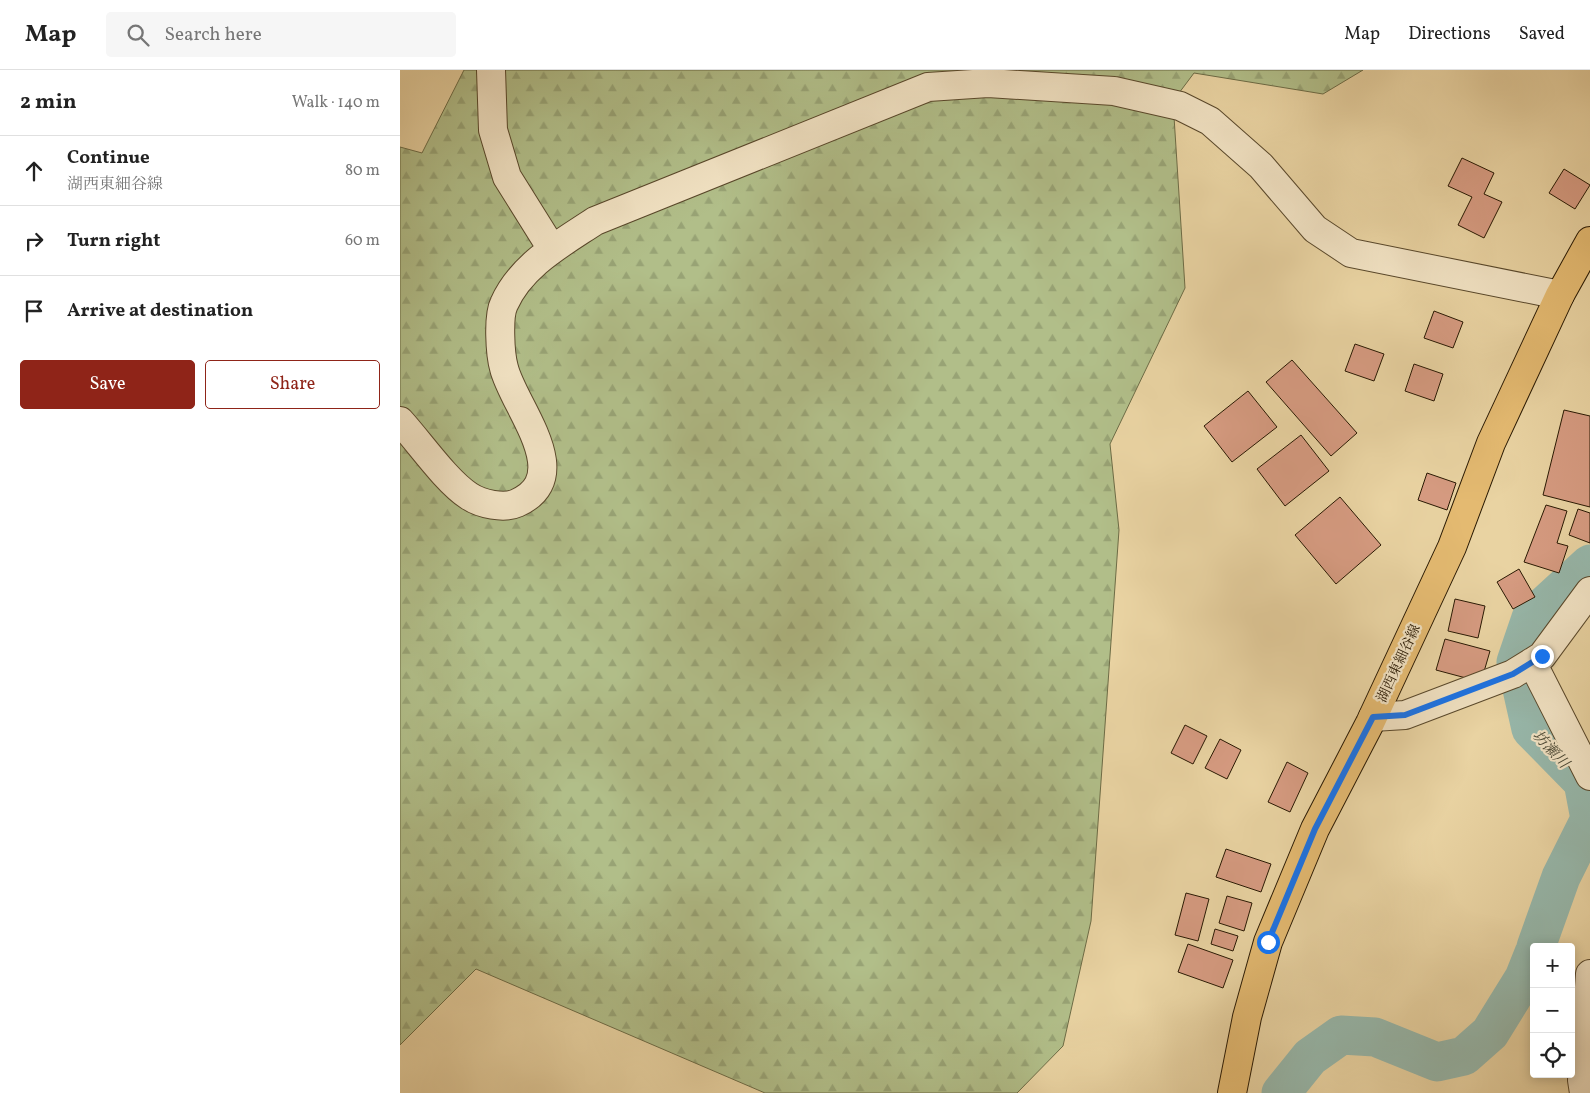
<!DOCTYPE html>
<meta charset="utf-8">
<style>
:root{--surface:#fff;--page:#f6f6f6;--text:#222;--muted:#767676;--line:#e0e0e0;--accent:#8f2418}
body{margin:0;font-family:Vollkorn,"Noto Serif JP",serif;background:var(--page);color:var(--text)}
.controls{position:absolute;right:15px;bottom:15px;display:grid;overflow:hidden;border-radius:5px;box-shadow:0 2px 12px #0003}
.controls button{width:45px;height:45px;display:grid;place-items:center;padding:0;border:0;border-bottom:1px solid var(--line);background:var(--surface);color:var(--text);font:25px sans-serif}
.stop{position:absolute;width:15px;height:15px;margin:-11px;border:4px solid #1a73e8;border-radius:50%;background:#fff}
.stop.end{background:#1a73e8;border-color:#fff;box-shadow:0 1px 5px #0008}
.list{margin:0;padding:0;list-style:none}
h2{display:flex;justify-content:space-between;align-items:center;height:65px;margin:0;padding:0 20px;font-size:21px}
h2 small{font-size:16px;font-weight:400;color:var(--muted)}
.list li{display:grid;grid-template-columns:32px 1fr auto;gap:15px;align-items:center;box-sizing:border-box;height:70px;padding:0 20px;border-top:1px solid var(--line)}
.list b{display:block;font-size:19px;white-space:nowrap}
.list p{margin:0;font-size:16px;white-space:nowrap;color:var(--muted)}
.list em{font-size:16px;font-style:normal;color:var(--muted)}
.actions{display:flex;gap:10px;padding:15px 20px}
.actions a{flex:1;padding:11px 0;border:1px solid var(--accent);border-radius:5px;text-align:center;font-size:18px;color:var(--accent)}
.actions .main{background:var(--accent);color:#fff}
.icon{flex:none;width:28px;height:28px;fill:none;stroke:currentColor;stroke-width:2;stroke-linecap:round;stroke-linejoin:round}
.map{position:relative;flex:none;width:1190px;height:1023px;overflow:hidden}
header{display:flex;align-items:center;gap:30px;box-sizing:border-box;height:70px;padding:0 25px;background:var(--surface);border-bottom:1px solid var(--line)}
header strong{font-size:24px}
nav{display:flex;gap:28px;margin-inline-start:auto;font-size:18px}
.search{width:350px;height:45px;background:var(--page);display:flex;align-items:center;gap:12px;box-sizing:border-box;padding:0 18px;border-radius:5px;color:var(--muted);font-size:19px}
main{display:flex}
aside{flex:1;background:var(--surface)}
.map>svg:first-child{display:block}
</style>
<header>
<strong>Map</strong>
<div class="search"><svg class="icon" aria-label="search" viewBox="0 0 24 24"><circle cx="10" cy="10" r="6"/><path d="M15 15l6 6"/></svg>Search here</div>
<nav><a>Map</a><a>Directions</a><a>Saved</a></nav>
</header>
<main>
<aside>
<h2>2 min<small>Walk · 140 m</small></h2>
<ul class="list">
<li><svg class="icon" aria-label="ahead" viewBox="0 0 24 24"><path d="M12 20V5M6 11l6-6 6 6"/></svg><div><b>Continue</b><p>湖西東細谷線</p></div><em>80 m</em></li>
<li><svg class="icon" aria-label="right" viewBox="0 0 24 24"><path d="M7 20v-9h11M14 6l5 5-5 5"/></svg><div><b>Turn right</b></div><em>60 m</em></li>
<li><svg class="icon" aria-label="arrive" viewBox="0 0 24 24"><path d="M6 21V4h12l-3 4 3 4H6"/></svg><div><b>Arrive at destination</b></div></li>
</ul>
<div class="actions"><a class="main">Save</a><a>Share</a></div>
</aside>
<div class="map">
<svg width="1190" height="1023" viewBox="0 0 1190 1023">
<defs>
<pattern id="forest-firs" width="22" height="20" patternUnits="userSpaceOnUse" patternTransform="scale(1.25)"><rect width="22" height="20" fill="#b1be89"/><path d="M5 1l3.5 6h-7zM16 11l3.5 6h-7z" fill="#98a375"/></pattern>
</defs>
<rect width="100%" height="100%" fill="#e9d3a2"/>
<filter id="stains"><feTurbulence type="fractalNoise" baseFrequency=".004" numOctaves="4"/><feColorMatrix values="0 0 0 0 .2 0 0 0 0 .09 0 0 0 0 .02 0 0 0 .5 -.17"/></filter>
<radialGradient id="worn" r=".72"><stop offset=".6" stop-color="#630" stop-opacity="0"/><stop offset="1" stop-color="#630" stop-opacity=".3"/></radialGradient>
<path fill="url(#forest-firs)" stroke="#6d6c46" d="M64,0H963L923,24L794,3L773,31L785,218L710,374L719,460L691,851L663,976L617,1023H365L76,899L0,975V77L22,83Z"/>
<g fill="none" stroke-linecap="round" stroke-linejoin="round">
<path stroke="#97b7aa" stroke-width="39" d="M1136,877L1161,807L1190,749L1183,712L1131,659L1116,592L1131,548L1190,494
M881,1023L910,987L941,965L975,967L1037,992L1064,986L1090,963L1124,908L1134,883"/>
</g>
<path fill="#d69b81" stroke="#291903" d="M1062,88L1094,103L1084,124L1102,132L1084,168L1058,155L1072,127L1048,116Z
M1164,99L1190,115L1175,139L1149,123Z
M1034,241L1063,252L1053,278L1024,268Z
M955,274L984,284L974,311L945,301Z
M892,290L957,363L931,386L866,312Z
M1014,294L1043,304L1034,331L1005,321Z
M848,321L877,357L832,392L804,356Z
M1164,340L1190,346V437L1143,425Z
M901,365L929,401L885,436L857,399Z
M1027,403L1056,413L1047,440L1018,430Z
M940,427L981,475L936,514L895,465Z
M1146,435L1167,441L1157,473L1168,476L1159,503L1124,492Z
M1178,439L1190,443V473L1169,465Z
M1119,499L1135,527L1113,539L1097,512Z
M1055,529L1085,536L1078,568L1048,561Z
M1045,569L1090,581L1081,612L1036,600Z
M785,655L807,666L793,694L771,683Z
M820,669L841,680L827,709L805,698Z
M887,692L908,703L890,742L868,732Z
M826,779L871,794L861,822L816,807Z
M786,823L809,829L798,871L775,865Z
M827,826L852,833L844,861L819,853Z
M815,859L838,866L833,881L811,874Z
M788,874L833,890L823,918L778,902Z"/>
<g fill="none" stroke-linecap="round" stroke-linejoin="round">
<defs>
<path id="minor" d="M91,0L93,60L107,107L152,179
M0,351C20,373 46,411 69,426C81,434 104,439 117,433C177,406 113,336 104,298C100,284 98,246 104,234C121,195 162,173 195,151L528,17L588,13L714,21L780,36L810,51L861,96L915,159L951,183L1160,225
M1132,592L1190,706
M973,647L1005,645L1113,604L1142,586L1190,521
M1184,1023L1182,1010L1190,904"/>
<path id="major" d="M832,1023L847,947L868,872L915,759L970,653L1052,477L1091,373L1160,225L1190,171"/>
</defs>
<use href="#minor" stroke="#59482b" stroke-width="30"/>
<use href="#major" stroke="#291903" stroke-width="30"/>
<use href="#minor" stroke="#f1e2c3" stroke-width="28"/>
<use href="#major" stroke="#e4ba71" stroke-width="28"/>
</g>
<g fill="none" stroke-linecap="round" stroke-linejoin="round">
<path stroke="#1a73e8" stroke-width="6" d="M868,872L915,759L973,647L1005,645L1113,604L1142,586"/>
</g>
<g text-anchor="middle" stroke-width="4.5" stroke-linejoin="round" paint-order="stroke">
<g font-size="14" fill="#291903" stroke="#f1e2c3">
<text transform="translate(998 593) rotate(-65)" y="5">湖西東細谷線</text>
</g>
<g font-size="15" font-style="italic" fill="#4a4835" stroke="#f1e2c3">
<text transform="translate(1151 679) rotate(47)" y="5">坊瀬川</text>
</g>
</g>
<rect width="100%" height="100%" filter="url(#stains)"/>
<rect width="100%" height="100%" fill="url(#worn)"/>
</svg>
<div class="controls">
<button>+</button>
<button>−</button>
<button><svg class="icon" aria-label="locate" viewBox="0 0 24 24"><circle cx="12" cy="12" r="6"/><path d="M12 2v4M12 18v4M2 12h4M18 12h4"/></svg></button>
</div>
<div class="stop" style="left:868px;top:872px"></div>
<div class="stop end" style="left:1142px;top:586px"></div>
</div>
</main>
